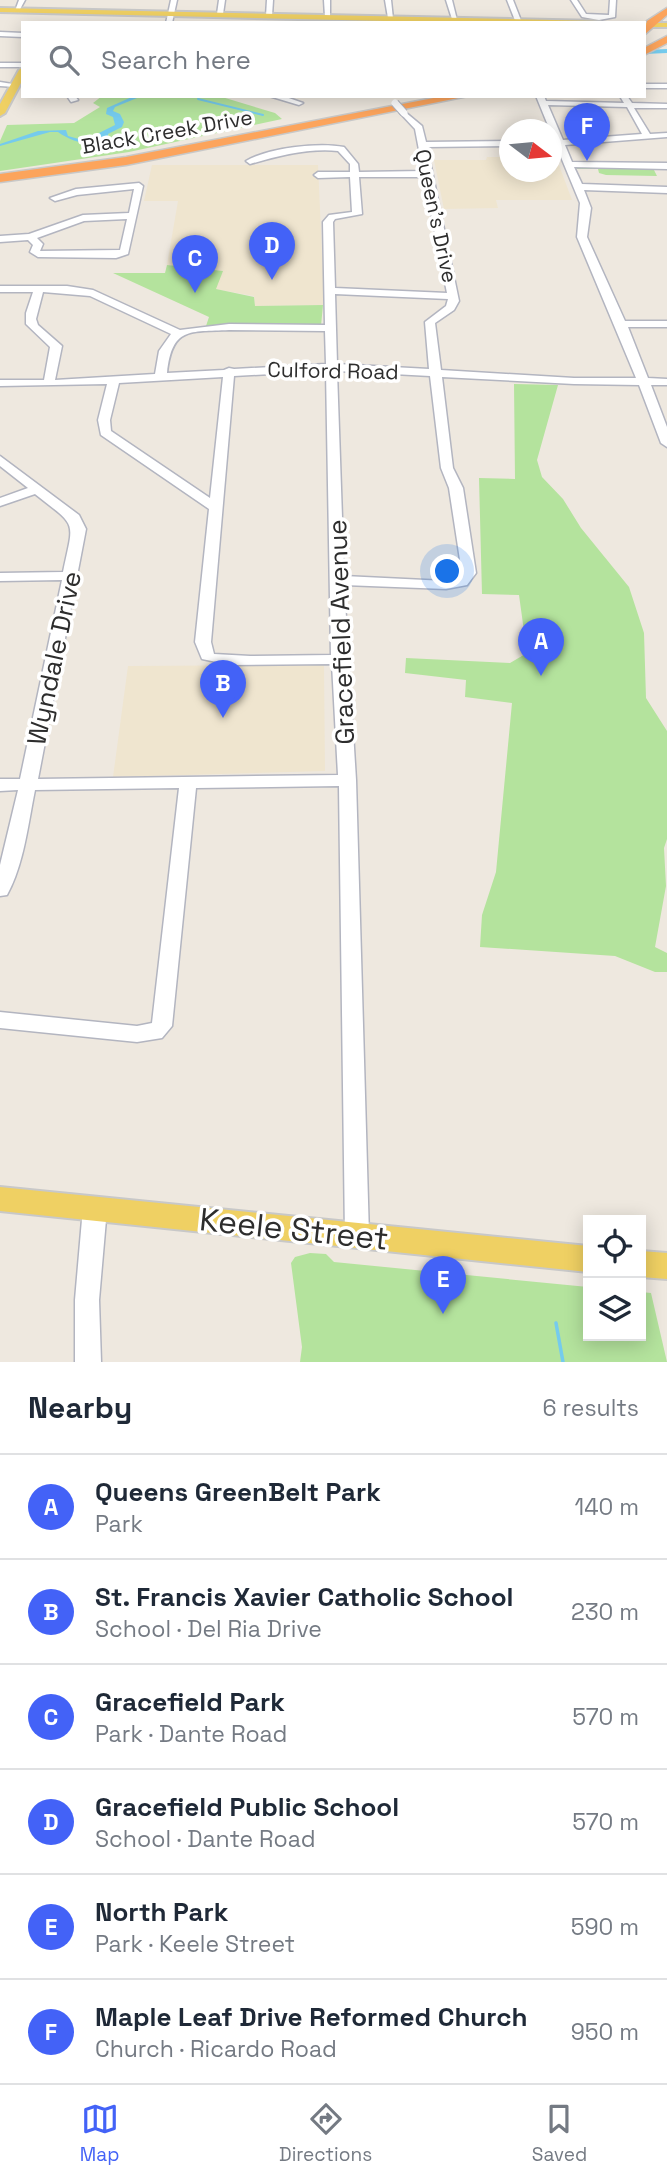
<!DOCTYPE html>
<meta charset="utf-8">
<style>
:root{--surface:#fff;--page:#f6f6f7;--text:#1f2937;--muted:#747a83;--line:#e0e1e3;--accent:#4362f7}
body{margin:0;font-family:"Space Grotesk",sans-serif;background:var(--page);color:var(--text)}
.controls{position:absolute;right:21px;bottom:21px;display:grid;overflow:hidden;border-radius:0px;box-shadow:0 4px 18px #0003}
.controls button{width:63px;height:63px;display:grid;place-items:center;padding:0;border:0;border-bottom:2px solid var(--line);background:var(--surface);color:var(--text);font:35px sans-serif}
.compass{position:absolute;left:499px;top:119px;width:63px;height:63px;border-radius:50%;background:var(--surface);box-shadow:0 4px 18px #0003;rotate:106deg}
.you{position:absolute;left:448px;top:572px;width:24px;height:24px;margin:-18px;border:5px solid #fff;border-radius:50%;background:#1a73e8;box-shadow:0 0 0 10px #1a73e833}
.badge{display:grid;place-items:center;width:46px;height:46px;border-radius:50%;background:var(--accent);color:#fff;font-size:23px;font-weight:700}
.pin{position:absolute;translate:-50% -58px;filter:drop-shadow(0 2px 4px #0008)}
.pin::after{content:'';position:absolute;top:37px;width:24px;height:21px;background:inherit;clip-path:polygon(0 0,100% 0,50% 100%)}
.list{margin:0;padding:0;list-style:none}
h2{display:flex;justify-content:space-between;align-items:center;height:91px;margin:0;padding:0 28px;font-size:30px}
h2 small{font-size:23px;font-weight:400;color:var(--muted)}
.list li{display:grid;grid-template-columns:46px 1fr auto;gap:21px;align-items:center;box-sizing:border-box;height:105px;padding:0 28px;border-top:2px solid var(--line)}
.list b{display:block;font-size:26px;white-space:nowrap}
.list p{margin:0;font-size:23px;white-space:nowrap;color:var(--muted)}
.list em{font-size:23px;font-style:normal;color:var(--muted)}
.icon{flex:none;width:38px;height:38px;fill:none;stroke:currentColor;stroke-width:2;stroke-linecap:round;stroke-linejoin:round}
.map{position:relative;flex:none;width:667px;height:1362px;overflow:hidden}
.search{position:absolute;background:var(--surface);box-shadow:0 4px 18px #0003;left:21px;right:21px;top:21px;height:77px;display:flex;align-items:center;gap:18px;box-sizing:border-box;padding:0 24px;border-radius:0px;color:var(--muted);font-size:26px}
.sheet{height:721px;background:var(--surface)}
nav{display:flex;justify-content:space-around;align-items:center;box-sizing:border-box;height:98px;border-top:2px solid var(--line);background:var(--surface);font-size:19px;color:var(--muted)}
nav a{display:grid;justify-items:center;gap:4px}
nav .on{color:var(--accent)}
.map>svg:first-child{display:block}
</style>
<div class="map">
<svg width="667" height="1362" viewBox="0 0 667 1362">
<rect width="100%" height="100%" fill="#eee8df"/>
<path fill="#efe5cf" d="M487,157H509L510,172H552V157H556L572,200H496L498,208L444,209L434,160H486Z
M152,165H318L322,254L325,267L323,305L255,306L254,296L215,289L222,271L167,265L178,201H144Z
M324,665L325,771L113,777L128,666Z"/>
<path fill="#b4e39d" d="M102,96H231L222,97L275,113L282,119L129,152L0,171V141L7,125L74,123L100,107L93,103Z
M576,166L664,167L665,170H654L657,176L606,175L599,173L598,169H577Z
M167,265L223,271L216,289L254,297L255,306L323,305L321,326H206L209,317L113,273H165Z
M514,384L558,385L537,460L542,477L563,499L581,528L629,587L644,633L646,698L667,731V839L664,848L666,886L655,947L667,953V972H655L615,956L480,947L482,915L496,872L512,703L465,697L466,680L405,673L406,658L510,663L527,653L519,595L482,594L479,478L515,479Z
M310,1253L326,1254L334,1262L588,1287V1336H641V1292L651,1293L667,1362H300L302,1347L291,1263L295,1257Z"/>
<path fill="#75cbed" d="M134,96H142L115,107L113,111L120,114L124,122L122,127L108,134V140C89,147 72,142 58,132H50L0,146V144L38,131L66,130L68,136L86,141L98,140L97,134L115,125L113,117L106,114L107,108Z"/>
<g fill="none" stroke-linecap="round" stroke-linejoin="round">
<path stroke="#75cbed" stroke-width="2" d="M198,99L263,115"/>
<path stroke="#75cbed" stroke-width="3.5" d="M556,1323L563,1362"/>
<path fill="#75cbed" fill-rule="evenodd" d="M667,49V53L644,54V50Z"/>
<defs>
<path id="minor" d="M19,0H25L19,11H15Z
M171,0H177L172,23H166Z
M219,0H225L223,14L220,16L217,14Z
M267,0H273L272,16L269,18L266,16Z
M324,0H330V18L325,17Z
M385,0H391L393,19L388,18Z
M446,0H452L457,20L452,19Z
M507,0H513L522,23H516Z
M571,0H577L586,14L609,15L610,0H616L615,17L599,20L582,17Z
M0,32L23,33V37L0,36Z
M0,63H23V67H0Z
M0,82L19,85L15,87L0,86Z
M644,84H667V88H644Z
M67,96H75L78,100L71,102Z
M269,96H283L303,103L299,105Z
M536,96H544L546,101L624,103L621,98L627,96L632,103L667,104V108H634L650,134L667,133V137L565,145L572,162L667,163V169L574,167L582,184L667,187V193L584,190L591,208L587,237L625,321H667V327H628L648,378L667,379V385H651L667,427V447L661,443L639,385L574,384L442,377L453,468L463,488L476,573L467,585L446,589L344,585L356,780L369,1236L365,1243L357,1246L349,1243L345,1236L339,786L196,788L172,1026L162,1038L137,1042L0,1028V1012L137,1026L152,1023L179,788L35,790C28,824 24,864 7,895L0,896V865L18,790L0,791V779H20L62,580L0,581V573L63,572C74,519 78,528 35,494L0,506V498L28,488L0,466V456L79,515L86,529L38,779L338,775L332,664L231,665L202,659L195,642L209,509L101,435L98,420L107,384L0,386V380H44L50,347L26,324V313L33,292H0V286H67L93,290L180,330L229,324L325,325L323,222L329,215L352,212L350,177L318,178L314,175L318,172H350V164L338,151C308,148 279,156 250,164L246,161C268,148 318,142 344,147L358,164L359,172L423,171L415,129L400,113L404,111L422,126L426,142L510,141V146L427,147L459,301L454,310L435,323L441,370L574,378H636L577,237L580,203L556,145H552V141L554,140ZM548,105L627,107L642,134L563,140ZM359,177H424L447,293L335,288L333,222L335,219L362,214ZM43,292L90,296L171,334L159,351L155,374L55,380L62,346L38,325L36,319ZM335,294L448,299L446,306L425,322L429,369L337,364ZM229,330L325,331L326,364L234,369L229,368L224,370L167,373C172,327 189,332 229,330ZM326,371L331,655L250,656L214,654L211,642L234,376ZM337,371L430,376L441,468L449,488L462,573L457,579L446,581L344,576ZM223,377L210,498L111,431L110,420L119,383Z
M139,183L143,186L128,254L116,258L38,257L30,252L33,245L28,240L0,242V236L29,234L83,215L129,213L134,189L77,195L55,201L50,198L76,189ZM127,219L120,250L40,251L43,244L37,238L84,221Z
M95,1198L103,1201L107,1208L99,1300L101,1362H75V1300L83,1208L87,1201Z"/>
<path id="major" d="M0,8L598,21L602,23H474L0,12Z
M643,23H667V27H644Z
M23,67V79L5,113L0,116V104L19,70Z
M0,1187L588,1246V1272L0,1211Z
M641,1251L667,1253V1279L641,1277Z"/>
<path id="highway" d="M667,8V15L644,35L647,21Z
M667,36V43L644,55V48Z
M444,96H468L126,165L0,182V174L126,157Z"/>
</defs>
<use href="#minor" stroke="#b3b5c0" stroke-width="3"/>
<use href="#major" stroke="#c8c8c8" stroke-width="4"/>
<use href="#highway" stroke="#c8c8c8" stroke-width="3"/>
<use href="#minor" fill="#fff" fill-rule="evenodd"/>
<use href="#major" fill="#efd063" fill-rule="evenodd"/>
<use href="#highway" fill="#fca45c" fill-rule="evenodd"/>
<defs>
<path id="minor-bridge" d="M395,103L404,113"/>
</defs>
<use href="#minor-bridge" stroke="#b3b5c0" stroke-width="9" stroke-linecap="butt"/>
<use href="#minor-bridge" stroke="#fff" stroke-width="7"/>
</g>
<g text-anchor="middle" stroke-width="7" stroke-linejoin="round" paint-order="stroke">
<g font-size="21" fill="#2d2d2d" stroke="#fff">
<text transform="translate(167 132) rotate(-10)" y="7">Black Creek Drive</text>
<text transform="translate(436 216) rotate(78)" y="7">Queen's Drive</text>
<text transform="translate(333 371) rotate(1)" y="7">Culford Road</text>
</g>
<g font-size="26" fill="#2d2d2d" stroke="#fff">
<text transform="translate(341 632) rotate(-92)" y="9">Gracefield Avenue</text>
<text transform="translate(54 658) rotate(-78)" y="9">Wyndale Drive</text>
</g>
<g font-size="32" fill="#2d2d2d" stroke="#fff">
<text transform="translate(294 1229) rotate(6)" y="11">Keele Street</text>
</g>
</g>
</svg>
<div class="controls">
<button><svg class="icon" aria-label="locate" viewBox="0 0 24 24"><circle cx="12" cy="12" r="6"/><path d="M12 2v4M12 18v4M2 12h4M18 12h4"/></svg></button>
<button><svg class="icon" aria-label="layers" viewBox="0 0 24 24"><path d="M12 4l9 5-9 5-9-5zM3 14l9 5 9-5"/></svg></button>
</div>
<svg class="compass" viewBox="-18 -18 36 36"><path d="M0-13l5 13h-10z" fill="#e53935"/><path d="M0 13l5-13h-10z" fill="#747a83"/></svg>
<div class="you"></div>
<div class="pin badge" style="left:541px;top:676px">A</div>
<div class="pin badge" style="left:223px;top:718px">B</div>
<div class="pin badge" style="left:195px;top:293px">C</div>
<div class="pin badge" style="left:272px;top:280px">D</div>
<div class="pin badge" style="left:443px;top:1314px">E</div>
<div class="pin badge" style="left:587px;top:161px">F</div>
<div class="search"><svg class="icon" aria-label="search" viewBox="0 0 24 24"><circle cx="10" cy="10" r="6"/><path d="M15 15l6 6"/></svg>Search here</div>
</div>
<section class="sheet">
<h2>Nearby<small>6 results</small></h2>
<ul class="list">
<li><span class="badge">A</span><div><b>Queens GreenBelt Park</b><p>Park</p></div><em>140 m</em></li>
<li><span class="badge">B</span><div><b>St. Francis Xavier Catholic School</b><p>School · Del Ria Drive</p></div><em>230 m</em></li>
<li><span class="badge">C</span><div><b>Gracefield Park</b><p>Park · Dante Road</p></div><em>570 m</em></li>
<li><span class="badge">D</span><div><b>Gracefield Public School</b><p>School · Dante Road</p></div><em>570 m</em></li>
<li><span class="badge">E</span><div><b>North Park</b><p>Park · Keele Street</p></div><em>590 m</em></li>
<li><span class="badge">F</span><div><b>Maple Leaf Drive Reformed Church</b><p>Church · Ricardo Road</p></div><em>950 m</em></li>
</ul>
</section>
<nav>
<a class="on"><svg class="icon" aria-label="map" viewBox="0 0 24 24"><path d="M3 6l6-2 6 2 6-2v14l-6 2-6-2-6 2zM9 4v14M15 6v14"/></svg>Map</a>
<a><svg class="icon" aria-label="directions" viewBox="0 0 24 24"><path d="M12 3l9 9-9 9-9-9zM9 14v-3h6M13 9l2 2-2 2"/></svg>Directions</a>
<a><svg class="icon" aria-label="saved" viewBox="0 0 24 24"><path d="M7 4h10v16l-5-4-5 4z"/></svg>Saved</a>
</nav>
